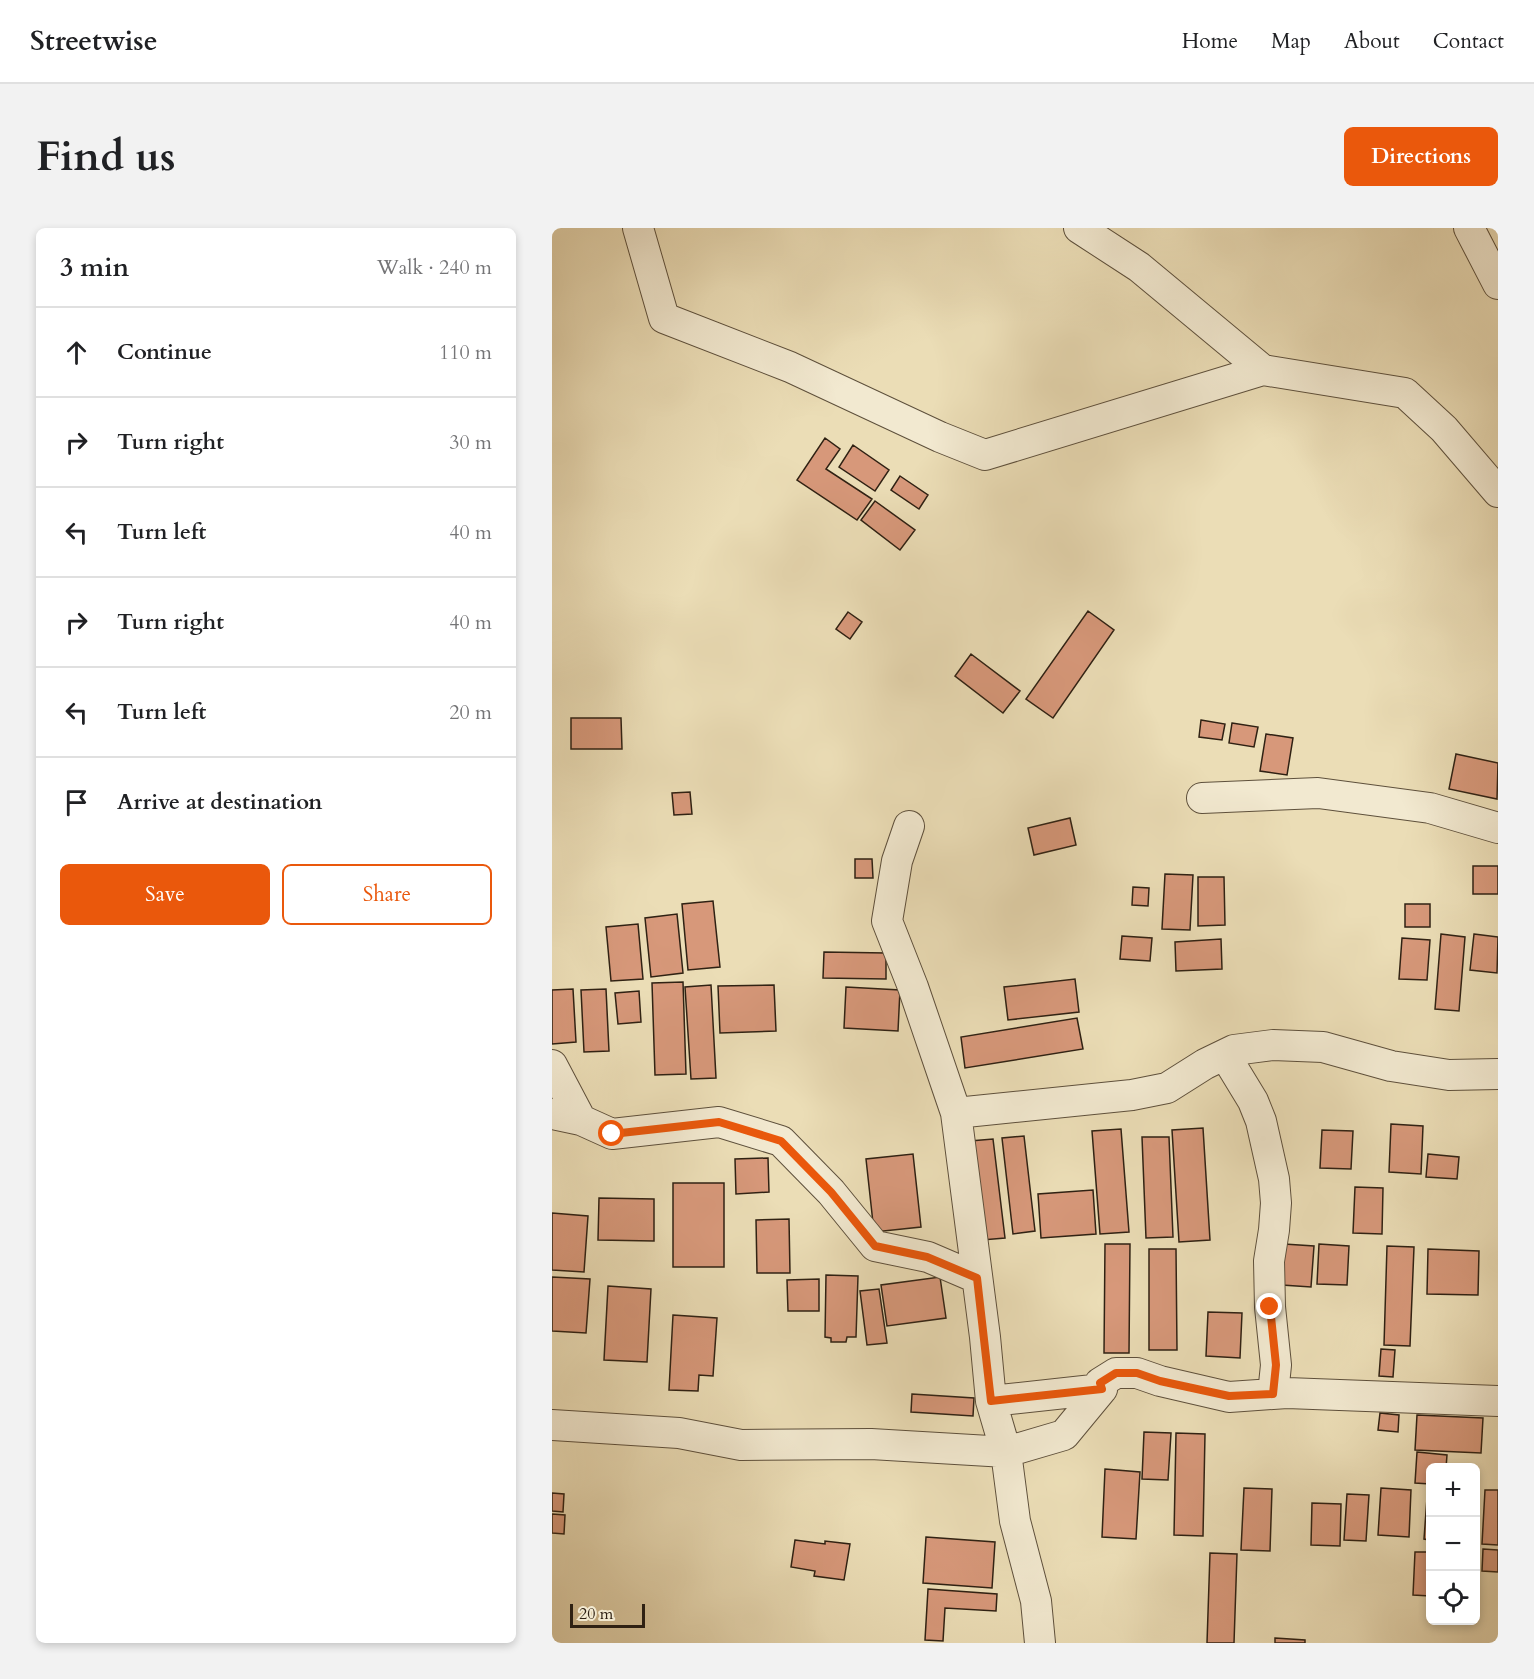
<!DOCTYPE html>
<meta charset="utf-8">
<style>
:root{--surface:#fff;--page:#f2f2f2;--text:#202124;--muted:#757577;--line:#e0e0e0;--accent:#ea580c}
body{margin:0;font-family:Cardo,serif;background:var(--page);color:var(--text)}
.controls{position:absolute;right:18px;bottom:18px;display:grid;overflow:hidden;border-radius:9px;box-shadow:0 3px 9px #0003}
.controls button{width:54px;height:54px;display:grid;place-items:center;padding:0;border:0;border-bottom:2px solid var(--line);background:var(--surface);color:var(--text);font:30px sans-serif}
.scale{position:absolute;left:18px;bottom:15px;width:75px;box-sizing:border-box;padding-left:6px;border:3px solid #2f2113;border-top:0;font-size:16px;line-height:21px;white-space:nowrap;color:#2f2113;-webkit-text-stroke:4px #f2e9d0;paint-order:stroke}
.stop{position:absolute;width:18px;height:18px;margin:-14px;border:4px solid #ea580c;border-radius:50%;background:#fff}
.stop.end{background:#ea580c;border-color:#fff;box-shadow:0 2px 6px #0008}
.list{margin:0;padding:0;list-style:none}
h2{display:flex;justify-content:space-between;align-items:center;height:78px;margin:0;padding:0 24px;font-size:26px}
h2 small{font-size:20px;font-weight:400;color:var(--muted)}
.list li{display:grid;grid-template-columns:39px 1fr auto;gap:18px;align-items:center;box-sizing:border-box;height:90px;padding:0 24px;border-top:2px solid var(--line)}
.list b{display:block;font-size:22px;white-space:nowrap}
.list em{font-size:20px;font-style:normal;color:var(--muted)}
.actions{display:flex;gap:12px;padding:18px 24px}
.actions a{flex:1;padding:14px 0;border:2px solid var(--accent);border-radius:9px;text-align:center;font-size:21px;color:var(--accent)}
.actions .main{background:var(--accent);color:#fff}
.icon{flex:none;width:33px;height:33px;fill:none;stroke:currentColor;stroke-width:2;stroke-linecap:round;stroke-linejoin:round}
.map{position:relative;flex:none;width:946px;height:1415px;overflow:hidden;border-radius:9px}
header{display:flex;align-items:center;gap:36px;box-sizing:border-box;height:84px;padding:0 30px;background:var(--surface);border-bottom:2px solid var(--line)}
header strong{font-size:28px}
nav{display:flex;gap:33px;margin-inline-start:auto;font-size:21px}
.intro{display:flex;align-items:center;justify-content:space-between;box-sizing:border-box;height:144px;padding:0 36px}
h1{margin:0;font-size:42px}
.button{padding:15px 27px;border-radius:9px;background:var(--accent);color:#fff;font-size:21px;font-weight:700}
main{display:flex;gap:36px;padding:0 36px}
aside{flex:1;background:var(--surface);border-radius:9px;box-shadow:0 3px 9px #0003}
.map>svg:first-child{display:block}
</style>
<header>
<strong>Streetwise</strong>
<nav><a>Home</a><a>Map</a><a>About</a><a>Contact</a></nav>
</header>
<div class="intro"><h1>Find us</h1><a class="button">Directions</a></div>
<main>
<aside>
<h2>3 min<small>Walk · 240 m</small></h2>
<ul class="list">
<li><svg class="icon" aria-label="ahead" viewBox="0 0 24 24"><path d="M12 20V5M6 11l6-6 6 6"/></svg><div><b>Continue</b></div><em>110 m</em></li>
<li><svg class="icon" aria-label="right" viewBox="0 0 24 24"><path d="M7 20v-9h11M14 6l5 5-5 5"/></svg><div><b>Turn right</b></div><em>30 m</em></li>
<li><svg class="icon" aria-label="left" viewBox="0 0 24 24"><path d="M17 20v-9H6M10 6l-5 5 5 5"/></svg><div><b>Turn left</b></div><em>40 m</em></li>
<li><svg class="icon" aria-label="right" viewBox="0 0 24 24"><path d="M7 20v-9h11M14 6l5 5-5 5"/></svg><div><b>Turn right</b></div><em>40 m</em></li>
<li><svg class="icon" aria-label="left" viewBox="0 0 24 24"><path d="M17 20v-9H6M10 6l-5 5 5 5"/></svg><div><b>Turn left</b></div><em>20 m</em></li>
<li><svg class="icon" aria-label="arrive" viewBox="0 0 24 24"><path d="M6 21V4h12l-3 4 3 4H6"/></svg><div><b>Arrive at destination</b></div></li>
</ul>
<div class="actions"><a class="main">Save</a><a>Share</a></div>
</aside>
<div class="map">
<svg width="946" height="1415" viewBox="0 0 946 1415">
<rect width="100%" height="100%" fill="#ebddb6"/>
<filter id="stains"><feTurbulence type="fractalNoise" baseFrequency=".00333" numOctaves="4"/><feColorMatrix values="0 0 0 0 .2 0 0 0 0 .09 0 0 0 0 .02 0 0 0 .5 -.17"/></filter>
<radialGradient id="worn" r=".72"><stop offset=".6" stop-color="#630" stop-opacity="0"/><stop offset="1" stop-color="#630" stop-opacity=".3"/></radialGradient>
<path fill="#d7987a" stroke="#2f2113" stroke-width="1.5" d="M273,210L288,221L274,241L320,271L305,292L245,252Z
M301,217L337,242L323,263L287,239Z
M348,248L376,267L367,281L339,262Z
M323,273L363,302L348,322L309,292Z
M536,383L562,402L501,490L474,471Z
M296,384L310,394L298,411L284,401Z
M419,426L468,463L451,485L403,448Z
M19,490H69L70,521H19Z
M649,492L673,496L670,512L647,509Z
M680,495L706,499L702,519L677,515Z
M714,506L741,510L735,547L708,543Z
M904,526L946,535L945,571L897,561Z
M138,564L140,586L122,587L120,565Z
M518,590L524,617L482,627L476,600Z
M303,631H320L321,650H303Z
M921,638H946V666H921Z
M613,646L641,647L638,702L610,701Z
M646,649H672L673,697L646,698Z
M581,659L597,660L596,678L580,677Z
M161,673L168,739L136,742L130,676Z
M853,676H878V699H853Z
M125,686L131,745L99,749L93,690Z
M86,696L91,751L59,753L54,699Z
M889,706L913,709L907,783L883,781Z
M922,706L946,709L945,745L918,742Z
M570,708L600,710L598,733L568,731Z
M850,710L878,712L875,752L847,751Z
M669,711L670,741L624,743L623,714Z
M272,724L334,725V751L271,750Z
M523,751L527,784L456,792L452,759Z
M131,754L134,846L103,847L100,755Z
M159,757L164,850L139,851L133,759Z
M222,757L224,803L168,805L166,758Z
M294,759L348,762L346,803L292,800Z
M21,761L24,814L0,816V762Z
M54,761L57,823L32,824L29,762Z
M87,763L89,794L66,796L63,765Z
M525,790L531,821L413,840L409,809Z
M839,896L871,898L869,946L837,944Z
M651,900L658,1012L627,1014L620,902Z
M569,901L577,1004L548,1006L540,903Z
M770,902L801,903L799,941L768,940Z
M472,908L483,1003L461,1006L450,910Z
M590,909H617L621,1009L594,1010Z
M441,911L453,1010L430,1012L418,913Z
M361,926L369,999L322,1004L314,931Z
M876,926L907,929L905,951L874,949Z
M216,930L217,964L184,966L183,931Z
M121,955H172V1039H121Z
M803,959L831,960L830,1006L801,1005Z
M541,962L544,1006L489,1010L486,966Z
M47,970L102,971V1013L46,1012Z
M0,985L36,988L32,1044L0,1042Z
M237,991L238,1045H205L204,992Z
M553,1016H578L577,1125H552Z
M732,1016L762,1018L759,1059L730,1057Z
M767,1016L797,1018L795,1057L765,1056Z
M835,1018L862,1019L858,1118L832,1117Z
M597,1021H624L625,1122H597Z
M876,1021L927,1023L926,1067L875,1066Z
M274,1047L306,1048L304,1109H295L294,1114H279V1110L273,1109Z
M0,1049L38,1051L34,1105L0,1103Z
M388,1049L394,1090L335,1098L329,1057Z
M267,1051V1083H236L235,1052Z
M56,1058L99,1061L95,1134L52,1132Z
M327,1061L335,1115L315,1117L308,1063Z
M656,1084L690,1085L688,1130L654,1128Z
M121,1087L165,1090L161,1148L147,1147L146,1163L117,1162Z
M829,1121L843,1122L841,1149L827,1148Z
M360,1166L422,1170L421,1188L359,1184Z
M828,1185L847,1187L846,1204L826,1202Z
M865,1187L931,1190L929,1225L863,1222Z
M592,1204L619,1205L616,1252L590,1251Z
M624,1205L653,1206L651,1308L622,1307Z
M865,1224L895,1227L894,1240H878V1256L863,1255Z
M553,1241L588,1244L584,1311L550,1309Z
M692,1260L720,1261L718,1323L689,1322Z
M829,1260L859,1262L857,1309L826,1307Z
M933,1262H946V1317L930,1316Z
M0,1265L12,1266L11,1284L0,1283Z
M795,1266L817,1267L814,1313L792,1312Z
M875,1270L878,1271V1312L872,1311Z
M924,1273H927L925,1315H924Z
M760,1275L789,1276L788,1318L759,1317Z
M0,1286L13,1287L12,1306L0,1305Z
M374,1309L443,1314L440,1360L371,1355Z
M243,1312L273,1316V1313L298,1316L292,1352L262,1348L263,1343L239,1339Z
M931,1321L946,1322V1344L930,1343Z
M863,1324H878V1368L861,1367Z
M658,1325L685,1326L682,1415H655Z
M924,1326H926L924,1370Z
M376,1361L445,1366L444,1383L393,1380L391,1413L373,1412Z
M723,1410L753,1412V1415H723Z"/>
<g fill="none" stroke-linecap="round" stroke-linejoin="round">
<defs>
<path id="minor" d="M86,0L112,90L238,139L388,209L433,227L711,142L853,165L892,201L946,264
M527,0L587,39L711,142
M917,0L946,56
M650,570L766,565L878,580L946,600
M357,598L345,633L335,693L361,759L404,885L433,1109L439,1173L454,1224L463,1293L484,1373L488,1415
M673,827L701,873L709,893L722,951L724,975L722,1002L717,1033L718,1079L724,1137L721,1166
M0,837L29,892
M404,885L580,867L615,860L653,836L682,822L721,817L771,819L839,838L897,847L946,846
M0,886L29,892L60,906L167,894L229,913L279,964L323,1018L376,1029L425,1050
M439,1173L550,1161
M0,1197L127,1205L189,1217L319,1216L454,1224L512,1207L550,1161L548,1155L564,1145H585L608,1153L677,1169L735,1165L946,1173"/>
</defs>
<use href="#minor" stroke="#5e503c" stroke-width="32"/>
<use href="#minor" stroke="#f2e9d0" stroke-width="30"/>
</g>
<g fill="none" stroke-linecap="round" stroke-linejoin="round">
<path stroke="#ea580c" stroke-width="8" d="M60,906L167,894L229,913L279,964L323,1018L375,1029L425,1050L439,1173L550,1161L548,1155L564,1145H585L608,1153L677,1168L721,1166L724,1137L718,1079"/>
</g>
<rect width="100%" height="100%" filter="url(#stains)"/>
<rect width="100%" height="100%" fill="url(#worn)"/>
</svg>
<div class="controls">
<button>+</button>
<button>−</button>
<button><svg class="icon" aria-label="locate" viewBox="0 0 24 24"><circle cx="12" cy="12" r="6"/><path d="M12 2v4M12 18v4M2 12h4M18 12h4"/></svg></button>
</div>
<div class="scale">20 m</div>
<div class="stop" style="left:60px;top:906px"></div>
<div class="stop end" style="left:718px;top:1079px"></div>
</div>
</main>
